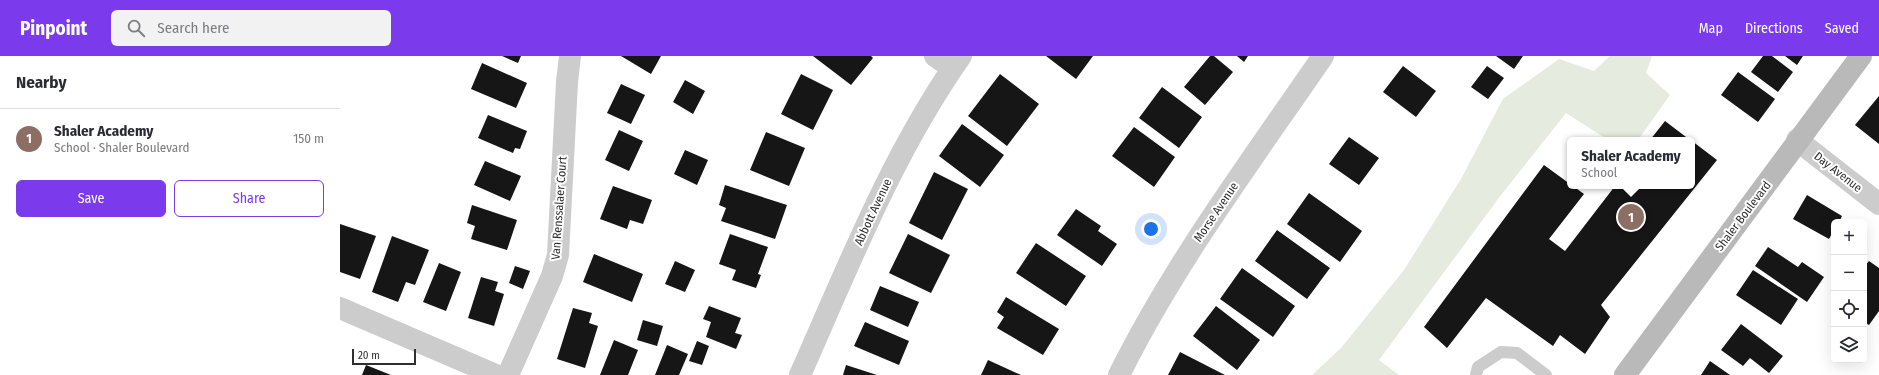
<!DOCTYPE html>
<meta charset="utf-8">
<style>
:root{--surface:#fff;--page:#f2f2f3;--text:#2b2b33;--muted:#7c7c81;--line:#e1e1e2;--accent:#7c3aed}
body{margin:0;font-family:"Fira Sans Condensed",sans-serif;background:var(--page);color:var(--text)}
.controls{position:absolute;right:12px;bottom:12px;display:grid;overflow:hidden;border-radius:6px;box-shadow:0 4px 16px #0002}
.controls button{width:36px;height:36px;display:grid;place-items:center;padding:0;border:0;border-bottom:1px solid var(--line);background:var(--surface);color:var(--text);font:20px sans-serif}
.scale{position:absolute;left:12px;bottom:10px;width:64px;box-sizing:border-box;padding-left:4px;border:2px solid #2f2f2f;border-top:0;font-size:11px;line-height:14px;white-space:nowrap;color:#2f2f2f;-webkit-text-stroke:3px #fff;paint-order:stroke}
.you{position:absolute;left:811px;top:173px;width:14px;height:14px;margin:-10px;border:3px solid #fff;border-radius:50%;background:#1a73e8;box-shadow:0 0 0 6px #1a73e833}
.badge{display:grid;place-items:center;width:26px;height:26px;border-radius:50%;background:var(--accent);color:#fff;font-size:13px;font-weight:700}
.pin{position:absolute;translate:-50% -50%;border:2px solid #fff;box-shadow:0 1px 4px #0006}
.popup{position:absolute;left:1227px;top:81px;width:128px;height:52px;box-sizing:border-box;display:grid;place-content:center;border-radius:6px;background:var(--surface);filter:drop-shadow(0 1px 3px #0005);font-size:13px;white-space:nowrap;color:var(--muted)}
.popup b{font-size:15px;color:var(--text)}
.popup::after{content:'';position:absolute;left:50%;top:100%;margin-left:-8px;border:8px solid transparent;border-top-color:var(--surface)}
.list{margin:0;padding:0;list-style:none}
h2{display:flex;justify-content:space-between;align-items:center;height:52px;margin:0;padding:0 16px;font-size:17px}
h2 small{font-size:13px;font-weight:400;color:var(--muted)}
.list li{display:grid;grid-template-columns:26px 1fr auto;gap:12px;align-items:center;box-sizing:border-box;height:60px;padding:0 16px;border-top:1px solid var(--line)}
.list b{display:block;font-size:15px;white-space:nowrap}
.list p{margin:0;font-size:13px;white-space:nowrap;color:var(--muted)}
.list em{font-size:13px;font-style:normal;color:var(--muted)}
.actions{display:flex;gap:8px;padding:12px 16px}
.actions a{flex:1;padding:9px 0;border:1px solid var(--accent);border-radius:6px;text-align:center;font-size:14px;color:var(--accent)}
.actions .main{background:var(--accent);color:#fff}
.icon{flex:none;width:22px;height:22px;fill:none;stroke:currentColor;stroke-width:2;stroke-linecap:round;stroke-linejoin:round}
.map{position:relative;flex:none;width:1539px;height:319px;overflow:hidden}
header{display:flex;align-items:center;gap:24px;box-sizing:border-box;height:56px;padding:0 20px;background:var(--accent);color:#fff}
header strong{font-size:19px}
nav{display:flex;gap:22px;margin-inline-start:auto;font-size:14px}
.search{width:280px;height:36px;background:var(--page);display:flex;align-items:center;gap:10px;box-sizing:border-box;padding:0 14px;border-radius:6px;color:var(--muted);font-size:15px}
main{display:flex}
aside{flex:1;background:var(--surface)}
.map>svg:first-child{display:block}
</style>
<header>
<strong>Pinpoint</strong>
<div class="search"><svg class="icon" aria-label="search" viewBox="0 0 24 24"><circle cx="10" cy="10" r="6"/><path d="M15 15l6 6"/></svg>Search here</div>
<nav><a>Map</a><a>Directions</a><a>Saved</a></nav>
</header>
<main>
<aside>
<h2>Nearby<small></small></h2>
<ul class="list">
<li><span class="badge" style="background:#8d6e63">1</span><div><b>Shaler Academy</b><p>School · Shaler Boulevard</p></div><em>150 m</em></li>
</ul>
<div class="actions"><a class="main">Save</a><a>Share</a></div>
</aside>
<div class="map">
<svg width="1539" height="319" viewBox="0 0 1539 319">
<rect width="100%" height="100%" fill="#fff"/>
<path fill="#e5ebdf" d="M1270,0H1312L1306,17L1330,39L1298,84H1268L1226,57L1161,139L1039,304L1059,319H972L1001,292L1064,214L1121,123L1163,43L1219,3L1254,15Z"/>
<path fill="#161616" d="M162,0H181L178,7Z
M281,0H321L311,18Z
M473,0H531L533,2L511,29Z
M706,0H753L736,23Z
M870,0H874L893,16L865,49L844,31Z
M897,0H908L904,6Z
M1156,0H1183L1174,13Z
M1423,0H1432L1453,16L1438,36L1411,16Z
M1445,0H1463L1457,9Z
M142,7L187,27L176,52L131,33Z
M1063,10L1096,35L1076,61L1043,36Z
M1147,10L1164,22L1148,43L1131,31Z
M1398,16L1435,43L1418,66L1381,39Z
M461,18L493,34L473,74L441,58Z
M660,18L699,48L667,90L628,60Z
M345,24L365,35L353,58L333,46Z
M281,28L305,39L291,68L267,57Z
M822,31L862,61L839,92L799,62Z
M1539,40V88L1515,69Z
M148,59L187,75L180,93L175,92L173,97L138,82Z
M1325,65L1350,84H1310Z
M622,68L664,99L640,131L599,100Z
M794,71L835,101L814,131L772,100Z
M279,74L303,85L289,115L265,104Z
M426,76L465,92L449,130L410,114Z
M1009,81L1039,102L1019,129L989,108Z
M1352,85L1377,104L1261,249L1270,261L1245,298L1220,279L1213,290L1146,242L1107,292L1084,271L1204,109L1230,128V130H1233L1244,138L1209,183L1225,195L1275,130H1352Z
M345,94L368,104L357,129L334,118Z
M145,105L181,120L170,145L134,129Z
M594,116L628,133L602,184L569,167Z
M385,129L447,149L435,183L381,165L386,152L379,149Z
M273,130L312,144L303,168L290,164L287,173L260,163Z
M969,137L1022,175L1000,206L947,168Z
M1467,139L1502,160L1499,166H1494V174L1489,183L1453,163Z
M132,149L177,164L167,194L131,183L135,170L127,167Z
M736,153L761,170L758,175L777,188L762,210L717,179Z
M0,168L36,180L20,223L0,216Z
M937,174L990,212L967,243L915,205Z
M390,178L428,191L418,218L421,219L416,232L392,224L396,214L379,208Z
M568,178L610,199L591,237L549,217Z
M52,180L89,194L75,229L66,226L58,246L32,236Z
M696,187L746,220L726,250L676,217Z
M1428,191L1458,211L1462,206L1484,221L1467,246L1415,210Z
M254,198L303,218L292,246L243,226Z
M335,205L355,214L345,236L325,228Z
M1529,205L1539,212V255L1529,269L1524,266V211Z
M99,207L121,216L106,255L83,246Z
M175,210L190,215L183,233L169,227Z
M902,212L955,250L933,281L880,243Z
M1413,214L1458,243L1441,269L1396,239Z
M141,221L158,226L155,235L164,238L154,270L128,262Z
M540,230L579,246L568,271L530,254Z
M666,241L719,273L703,299L657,272L664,261L657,256Z
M369,250L401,262L395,277L402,279L396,293L366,281L371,266L363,263Z
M876,250L920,284L897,314L853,280Z
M233,252L252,257L249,267L258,270L245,312L217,303Z
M303,264L323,270L317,290L297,284Z
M525,266L569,285L559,309L514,290Z
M1401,268L1443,300L1429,317L1410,302L1403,310L1381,294Z
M274,284L298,294L288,319H260Z
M357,285L369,290L362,309L349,305Z
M327,289L348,298L339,319H315Z
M840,296L885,319H828Z
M648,304L681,319H641Z
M1370,305L1390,319H1361Z
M26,309L51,319H22Z
M506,309L537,319H503Z"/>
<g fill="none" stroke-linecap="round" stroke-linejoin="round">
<path stroke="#ccc" stroke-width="12" d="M1136,319L1138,311L1161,296L1177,297L1206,319"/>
<path stroke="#ccc" stroke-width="22" d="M595,0L612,12
M1457,84L1539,148
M0,252L156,319
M168,319L212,220L218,199L227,26L230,0
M460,319C508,211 552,98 621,0
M779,319C835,206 912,104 983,0"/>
<path stroke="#b9b9b9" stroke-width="22" d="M1285,319L1521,0"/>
</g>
<g text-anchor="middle" stroke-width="4" stroke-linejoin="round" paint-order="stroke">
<g font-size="12" fill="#2f2f2f" stroke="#fff">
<text transform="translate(1498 116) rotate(38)" y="4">Day Avenue</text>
<text transform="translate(219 152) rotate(-86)" y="4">Van Renssalaer Court</text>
<text transform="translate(533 156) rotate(-65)" y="4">Abbott Avenue</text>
<text transform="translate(876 156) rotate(-56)" y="4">Morse Avenue</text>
<text transform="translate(1403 160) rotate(-53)" y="4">Shaler Boulevard</text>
</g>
</g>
</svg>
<div class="controls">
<button>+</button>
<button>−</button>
<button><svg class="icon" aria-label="locate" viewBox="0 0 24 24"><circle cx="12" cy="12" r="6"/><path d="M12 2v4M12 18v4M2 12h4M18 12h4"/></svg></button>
<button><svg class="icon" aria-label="layers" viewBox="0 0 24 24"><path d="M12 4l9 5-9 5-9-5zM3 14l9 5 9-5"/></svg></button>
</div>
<div class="scale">20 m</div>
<div class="you"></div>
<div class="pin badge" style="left:1291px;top:161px;background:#8d6e63">1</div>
<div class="popup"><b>Shaler Academy</b>School</div>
</div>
</main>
